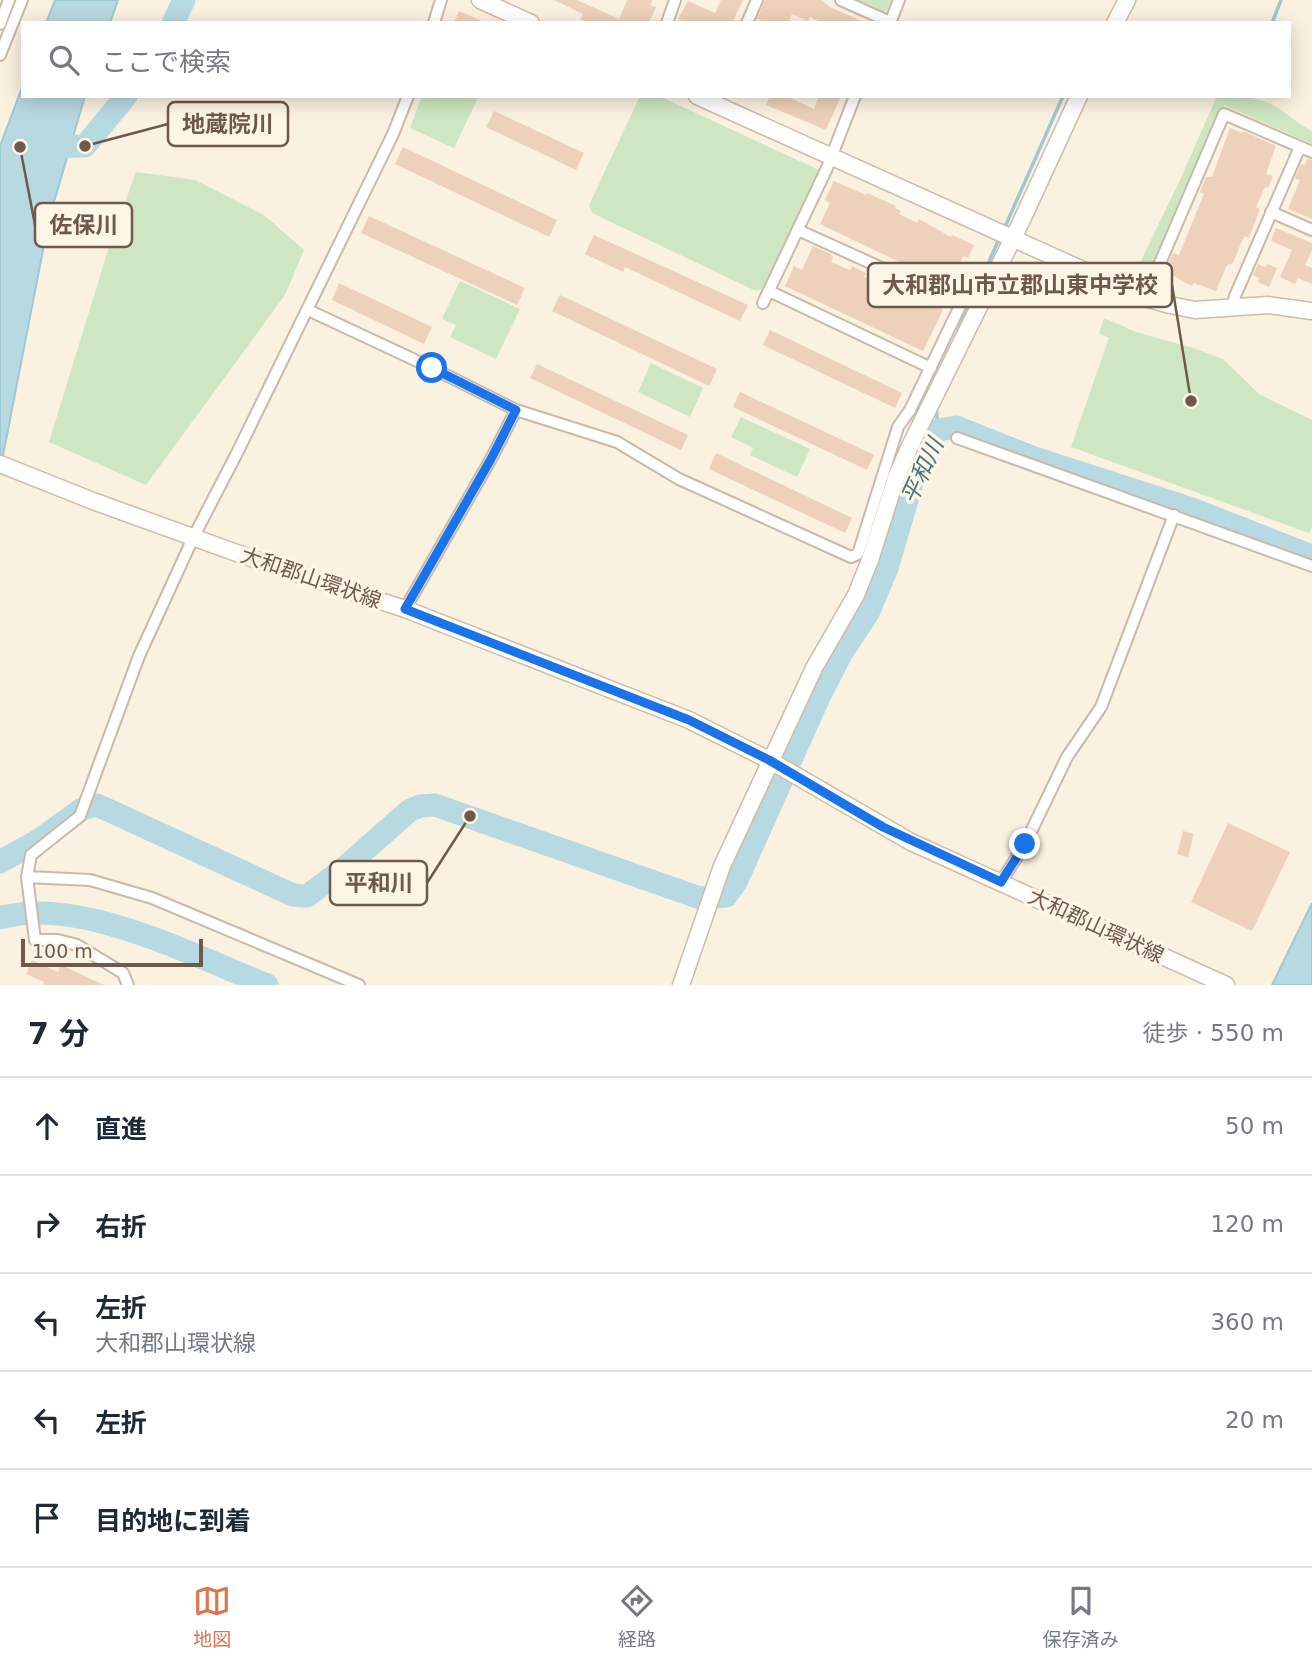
<!DOCTYPE html>
<html lang="ja">
<meta charset="utf-8">
<style>
:root{--surface:#fff;--page:#f2f2f3;--text:#1f2937;--muted:#747a83;--line:#e0e1e3;--accent:#dc754d}
body{margin:0;font-family:"DejaVu Sans","Noto Sans JP",sans-serif;background:var(--page);color:var(--text)}
.scale{position:absolute;left:21px;bottom:18px;width:182px;box-sizing:border-box;padding-left:7px;border:4px solid #6f594a;border-top:0;font-size:19px;line-height:24px;white-space:nowrap;color:#6f594a;-webkit-text-stroke:5px #fdf5e6;paint-order:stroke}
.stop{position:absolute;width:21px;height:21px;margin:-16px;border:5px solid #1a73e8;border-radius:50%;background:#fff}
.stop.end{background:#1a73e8;border-color:#fff;box-shadow:0 2px 7px #0008}
.list{margin:0;padding:0;list-style:none}
h2{display:flex;justify-content:space-between;align-items:center;height:91px;margin:0;padding:0 28px;font-size:30px}
h2 small{font-size:23px;font-weight:400;color:var(--muted)}
.list li{display:grid;grid-template-columns:46px 1fr auto;gap:21px;align-items:center;box-sizing:border-box;height:98px;padding:0 28px;border-top:2px solid var(--line)}
.list b{display:block;font-size:26px;white-space:nowrap}
.list p{margin:0;font-size:23px;white-space:nowrap;color:var(--muted)}
.list em{font-size:23px;font-style:normal;color:var(--muted)}
.icon{flex:none;width:38px;height:38px;fill:none;stroke:currentColor;stroke-width:2;stroke-linecap:round;stroke-linejoin:round}
.map{position:relative;flex:none;width:1312px;height:985px;overflow:hidden}
.search{position:absolute;background:var(--surface);box-shadow:0 4px 18px #0003;left:21px;right:21px;top:21px;height:77px;display:flex;align-items:center;gap:18px;box-sizing:border-box;padding:0 24px;border-radius:0px;color:var(--muted);font-size:26px}
.sheet{height:581px;background:var(--surface)}
nav{display:flex;justify-content:space-around;align-items:center;box-sizing:border-box;height:98px;border-top:2px solid var(--line);background:var(--surface);font-size:19px;color:var(--muted)}
nav a{display:grid;justify-items:center;gap:4px}
nav .on{color:var(--accent)}
.map>svg:first-child{display:block}
</style>
<div class="map">
<svg width="1312" height="985" viewBox="0 0 1312 985">
<rect width="100%" height="100%" fill="#faf1e1"/>
<path fill="#cee6c1" d="M855,0H894L890,9L882,12Z
M422,96H479L454,148L410,128Z
M640,96H659L819,170L765,287L756,291L592,213L589,205Z
M1217,96C1239,96 1260,96 1280,109C1291,117 1300,125 1312,131V144L1224,105L1145,281L1134,275L1180,180Z
M136,172L195,180L264,215L304,250L285,295L146,485L49,442L109,247Z
M460,281L520,309L496,359L450,337L456,325L442,319Z
M1104,318L1136,332L1193,348L1223,359L1259,394L1312,420V527L1309,533L1071,447L1109,338L1099,333Z
M651,363L703,388L690,417L638,392Z
M741,417L810,449L797,477L750,455L753,448L731,437Z"/>
<path fill="#b7d9e1" stroke="#9ec8d2" stroke-width="2" d="M55,0H118L110,23H46Z
M23,85V96H85L49,219L0,471V146Z
M1312,903V985H1272Z"/>
<g fill="none" stroke-linecap="round" stroke-linejoin="round">
<path stroke="#9ec8d2" stroke-width="3.5" d="M1272,23L1281,0
M1004,229L1063,96
M958,331L999,239
M936,406L938,430"/>
<path stroke="#b7d9e1" stroke-width="23" d="M173,23L184,0
M41,147L85,146L126,96
M0,862L39,840L82,809L97,805L293,895L307,896L342,870L409,811L420,806L435,805L700,898L726,896L736,882L819,697L841,654L868,613L887,568L912,483L923,457L938,430L956,427L1034,458L1192,509L1312,556
M0,918C78,895 194,956 267,985"/>
</g>
<path fill="#edd1ba" d="M554,0H577L619,19L627,0H653L650,5L656,7L649,23H588L580,19L583,14Z
M721,0H743L733,21L737,23H687L678,19L688,1L715,13Z
M765,0H821L830,7L866,23H823L810,17L808,21L792,14L788,23H766L757,19Z
M459,11L486,23H454Z
M770,96H786L814,109L819,96H841L826,130L766,105Z
M494,111L584,153L576,170L486,127Z
M1230,128L1242,133L1243,131L1276,146L1266,174L1273,176L1268,188L1265,187L1256,207L1260,209L1253,227L1249,238L1245,236L1241,243L1233,263L1227,265L1216,291L1194,283L1192,286L1165,271L1173,253L1179,255L1204,194L1200,192L1206,177H1212Z
M403,147L557,220L549,237L395,164Z
M1307,159L1312,160V219L1288,209L1300,180L1295,178L1301,164L1305,165Z
M834,181L866,195L867,193L896,206L895,208L901,211L899,214L917,223L919,219L951,237L952,235L974,245L968,258L963,256L955,273L960,275L954,288L936,279L929,281L918,276L920,272L820,224L830,203L825,200Z
M369,216L525,288L517,305L361,233Z
M1276,228L1312,243V250L1305,265L1312,268V284L1298,278L1295,284L1280,277L1292,250L1271,241Z
M594,235L748,305L740,321L625,267L623,272L585,254Z
M813,246L829,253L833,257L831,262L850,270L852,266L866,273L864,277L883,286L885,281L890,284L891,281L902,286L900,289L939,305L938,307L943,310L923,351L785,286L794,266L802,270Z
M1258,264L1265,267L1267,264L1277,268L1269,287L1258,282L1259,278L1253,275Z
M339,283L432,327L424,344L332,300Z
M560,295L717,369L709,386L552,311Z
M770,330L902,393L895,408L763,345Z
M537,364L688,435L681,450L530,378Z
M740,392L874,455L867,470L733,407Z
M716,453L852,518L845,533L709,469Z
M1228,823L1290,852L1252,931L1191,902Z
M1183,831L1194,834L1188,857L1177,854Z
M32,960L58,972L61,965L104,985H43L44,982L26,974Z"/>
<g fill="none" stroke-linecap="round" stroke-linejoin="round">
<defs>
<path id="street" d="M841,0L890,22
M434,23L441,0
M667,23L675,0
M747,23L757,0
M890,23L899,0
M0,24L9,0
M0,55L22,0
M1271,212L1312,230
M769,291L931,368
M1145,298L1224,114L1312,152
M763,303L827,168L855,96
M1232,309L1235,296L1300,147
M308,310L432,368L516,410L617,442L679,479L851,557L858,554L898,427L910,410L961,304L798,230
M957,438L1312,566
M405,609L491,459L516,410
M27,877L90,880L152,898L359,985
M1001,882L1025,844L1067,757L1101,707L1174,515
M128,985L123,973L77,945L58,940H35L27,877L31,855L80,816L139,656L194,536L237,453L393,134L408,96"/>
<path id="secondary" d="M480,0L531,23
M1115,23L1127,0
M697,96L1145,298L1170,305L1195,310L1268,305L1312,311
M0,464L93,501L267,564L405,609L689,720L769,760L911,842L1226,985
M681,985L722,866L814,668L856,595L870,560L896,478L909,448L1021,222L1079,96"/>
</defs>
<use href="#street" stroke="#c9b9a9" stroke-width="14"/>
<use href="#secondary" stroke="#cfbba9" stroke-width="19"/>
<use href="#street" stroke="#fff" stroke-width="10"/>
<use href="#secondary" stroke="#fff" stroke-width="16"/>
</g>
<g fill="none" stroke-linecap="round" stroke-linejoin="round">
<path stroke="#1a73e8" stroke-width="9" d="M432,368L516,410L491,459L405,609L689,720L769,760L883,827L1001,882L1025,844"/>
</g>
<g text-anchor="middle" stroke-width="7" stroke-linejoin="round" paint-order="stroke">
<g font-size="21" fill="#6f594a" stroke="#fdf5e6">
<text transform="translate(311 578) rotate(19)" y="7">大和郡山環状線</text>
<text transform="translate(1096 926) rotate(25)" y="7">大和郡山環状線</text>
</g>
<g font-size="23" font-style="italic" fill="#467481" stroke="#fdf5e6">
<text transform="translate(922 471) rotate(-65)" y="8">平和川</text>
</g>
</g>
<path fill="none" stroke="#6f594a" stroke-width="2.5" d="M85 146L168 124M20 147L35 225M1191 401L1172 285M470 816L427 883"/>
<g fill="#6f594a" stroke="#fdf5e6" stroke-width="2.5">
<circle cx="85" cy="146" r="7"/>
<circle cx="20" cy="147" r="7"/>
<circle cx="1191" cy="401" r="7"/>
<circle cx="470" cy="816" r="7"/>
</g>
<g fill="#fdf5e6" stroke="#6f594a" stroke-width="2.5">
<rect x="168" y="102" width="120" height="44" rx="7"/>
<rect x="35" y="203" width="97" height="44" rx="7"/>
<rect x="868" y="263" width="304" height="44" rx="7"/>
<rect x="330" y="861" width="97" height="44" rx="7"/>
</g>
<g font-size="23" text-anchor="middle" font-weight="bold" fill="#6f594a">
<text x="228" y="132">地蔵院川</text>
<text x="84" y="233">佐保川</text>
<text x="1020" y="293">大和郡山市立郡山東中学校</text>
<text x="379" y="891">平和川</text>
</g>
</svg>
<div class="scale">100 m</div>
<div class="stop" style="left:432px;top:368px"></div>
<div class="stop end" style="left:1025px;top:844px"></div>
<div class="search"><svg class="icon" aria-label="search" viewBox="0 0 24 24"><circle cx="10" cy="10" r="6"/><path d="M15 15l6 6"/></svg>ここで検索</div>
</div>
<section class="sheet">
<h2>7 分<small>徒歩 · 550 m</small></h2>
<ul class="list">
<li><svg class="icon" aria-label="ahead" viewBox="0 0 24 24"><path d="M12 20V5M6 11l6-6 6 6"/></svg><div><b>直進</b></div><em>50 m</em></li>
<li><svg class="icon" aria-label="right" viewBox="0 0 24 24"><path d="M7 20v-9h11M14 6l5 5-5 5"/></svg><div><b>右折</b></div><em>120 m</em></li>
<li><svg class="icon" aria-label="left" viewBox="0 0 24 24"><path d="M17 20v-9H6M10 6l-5 5 5 5"/></svg><div><b>左折</b><p>大和郡山環状線</p></div><em>360 m</em></li>
<li><svg class="icon" aria-label="left" viewBox="0 0 24 24"><path d="M17 20v-9H6M10 6l-5 5 5 5"/></svg><div><b>左折</b></div><em>20 m</em></li>
<li><svg class="icon" aria-label="arrive" viewBox="0 0 24 24"><path d="M6 21V4h12l-3 4 3 4H6"/></svg><div><b>目的地に到着</b></div></li>
</ul>
</section>
<nav>
<a class="on"><svg class="icon" aria-label="map" viewBox="0 0 24 24"><path d="M3 6l6-2 6 2 6-2v14l-6 2-6-2-6 2zM9 4v14M15 6v14"/></svg>地図</a>
<a><svg class="icon" aria-label="directions" viewBox="0 0 24 24"><path d="M12 3l9 9-9 9-9-9zM9 14v-3h6M13 9l2 2-2 2"/></svg>経路</a>
<a><svg class="icon" aria-label="saved" viewBox="0 0 24 24"><path d="M7 4h10v16l-5-4-5 4z"/></svg>保存済み</a>
</nav>
